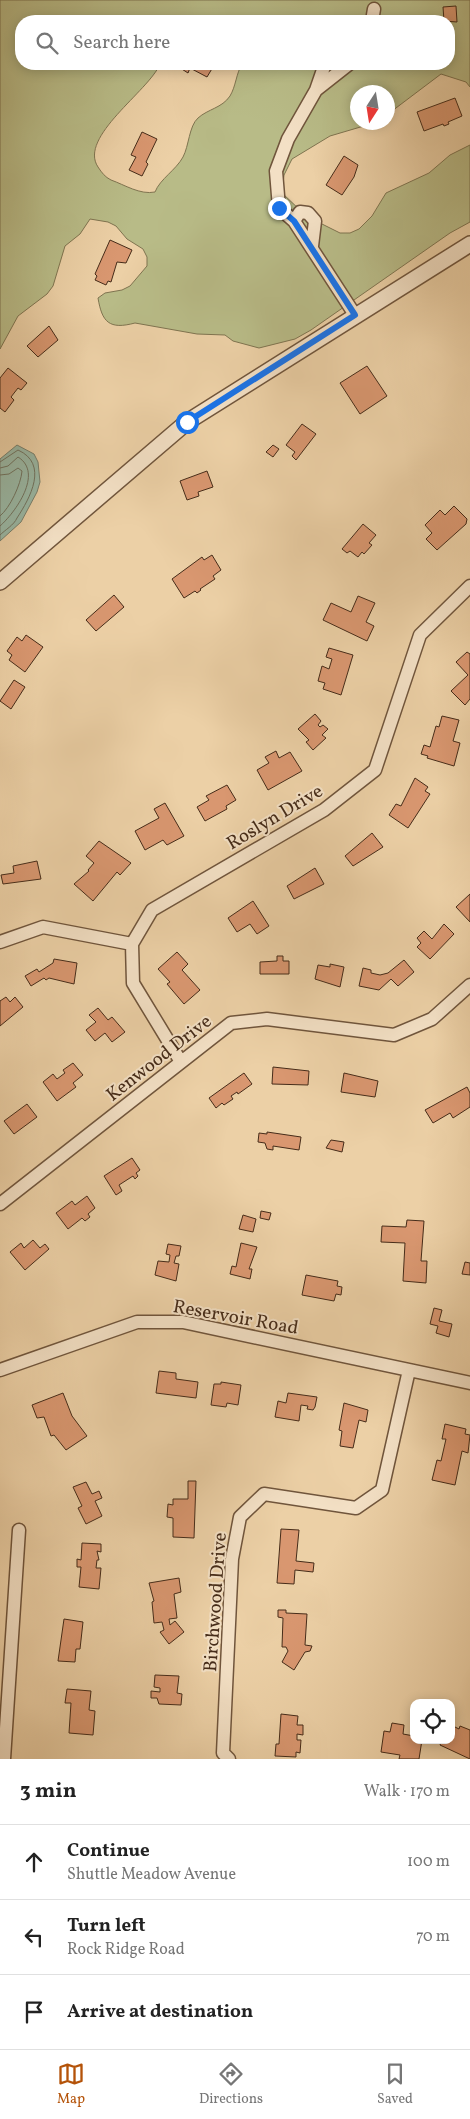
<!DOCTYPE html>
<meta charset="utf-8">
<style>
:root{--surface:#fff;--page:#f6f6f6;--text:#222;--muted:#767676;--line:#e0e0e0;--accent:#b45309}
body{margin:0;font-family:Vollkorn,serif;background:var(--page);color:var(--text)}
.controls{position:absolute;right:15px;bottom:15px;display:grid;overflow:hidden;border-radius:10px;box-shadow:0 2px 12px #0003}
.controls button{width:45px;height:45px;display:grid;place-items:center;padding:0;border:0;border-bottom:1px solid var(--line);background:var(--surface);color:var(--text);font:25px sans-serif}
.compass{position:absolute;left:350px;top:85px;width:45px;height:45px;border-radius:50%;background:var(--surface);box-shadow:0 2px 12px #0003;rotate:192deg}
.stop{position:absolute;width:15px;height:15px;margin:-11px;border:4px solid #1a73e8;border-radius:50%;background:#fff}
.stop.end{background:#1a73e8;border-color:#fff;box-shadow:0 1px 5px #0008}
.list{margin:0;padding:0;list-style:none}
h2{display:flex;justify-content:space-between;align-items:center;height:65px;margin:0;padding:0 20px;font-size:21px}
h2 small{font-size:16px;font-weight:400;color:var(--muted)}
.list li{display:grid;grid-template-columns:32px 1fr auto;gap:15px;align-items:center;box-sizing:border-box;height:75px;padding:0 20px;border-top:1px solid var(--line)}
.list b{display:block;font-size:19px;white-space:nowrap}
.list p{margin:0;font-size:16px;white-space:nowrap;color:var(--muted)}
.list em{font-size:16px;font-style:normal;color:var(--muted)}
.icon{flex:none;width:28px;height:28px;fill:none;stroke:currentColor;stroke-width:2;stroke-linecap:round;stroke-linejoin:round}
.map{position:relative;flex:none;width:470px;height:1759px;overflow:hidden}
.search{position:absolute;background:var(--surface);box-shadow:0 2px 12px #0003;left:15px;right:15px;top:15px;height:55px;display:flex;align-items:center;gap:12px;box-sizing:border-box;padding:0 18px;border-radius:20px;color:var(--muted);font-size:19px}
.sheet{height:290px;background:var(--surface)}
nav{display:flex;justify-content:space-around;align-items:center;box-sizing:border-box;height:70px;border-top:1px solid var(--line);background:var(--surface);font-size:14px;color:var(--muted)}
nav a{display:grid;justify-items:center;gap:2px}
nav .on{color:var(--accent)}
.map>svg:first-child{display:block}
</style>
<div class="map">
<svg width="470" height="1759" viewBox="0 0 470 1759">
<rect width="100%" height="100%" fill="#ecd0a6"/>
<filter id="stains"><feTurbulence type="fractalNoise" baseFrequency=".004" numOctaves="4"/><feColorMatrix values="0 0 0 0 .2 0 0 0 0 .09 0 0 0 0 .02 0 0 0 .5 -.17"/></filter>
<radialGradient id="worn" r=".72"><stop offset=".6" stop-color="#630" stop-opacity="0"/><stop offset="1" stop-color="#630" stop-opacity=".3"/></radialGradient>
<path fill="#b8bb87" stroke="#7f7450" fill-rule="evenodd" d="M0,0H470V87L466,82L441,74L388,114V92H358V122L374,123L330,136L292,159L284,175L282,193L302,212L318,222L340,233H350L359,229L372,216L386,193L429,173L450,155L470,145V222L450,233L311,330L295,339L259,348L233,341L225,335L197,334L135,323C109,330 102,322 98,298L105,293L122,290L130,286L147,266V257L143,249L127,239L116,226L108,222L90,219L80,234L65,246L53,286L47,294L18,316L0,349ZM21,21H449V64H242C236,74 236,86 230,96C222,108 208,109 198,118C189,126 189,146 183,157C176,170 160,179 155,192C140,195 125,185 111,180C105,177 102,173 98,167C78,137 149,91 160,64H21Z"/>
<path fill="#99b7a4" stroke="#787f6c" d="M17,445L34,454L38,462L40,482L37,492L21,522L0,541V459Z"/>
<g fill="none" stroke-linecap="round" stroke-linejoin="round">
<path stroke="#70725e" stroke-width="1" d="M0,462L18,450C49,464 30,498 17,518C14,525 5,530 0,535
M0,468L8,466L18,457C44,473 15,513 0,526
M0,475L9,474L18,468L22,471C21,484 10,508 0,516"/>
</g>
<path fill="#d99770" stroke="#462c19" d="M456,6L457,22L444,21L443,7Z
M174,64H207L213,67L207,77L190,68L188,73Z
M455,98L462,116L448,122L449,124L444,126L443,124L424,131L417,112Z
M142,132L157,139L146,162L148,164L142,176L129,170L136,157L131,155Z
M344,156L358,165L354,177L342,195L326,185Z
M110,240L132,250L126,263L117,262L111,282L108,281L106,285L95,280L97,276L95,274Z
M49,326L58,340L38,357L27,346Z
M367,366L387,396L360,414L340,383Z
M8,368L27,383L21,390L18,388L11,397L14,400L5,412L0,408V378Z
M302,424L316,434L296,460L292,456L295,452L286,445Z
M273,445L279,449L273,457L266,452Z
M207,471L213,487L198,492L199,496L187,500L180,481Z
M454,506L467,519L466,524L437,550L426,539L432,533L425,525L440,510L445,515Z
M363,524L376,535L369,543L372,545L364,554L362,552L358,557L350,551L347,553L342,549Z
M212,555L221,570L213,576L215,579L200,589L201,590L197,593L195,591L184,598L172,579L202,557L204,560Z
M114,595L124,607L96,631L86,620Z
M358,596L375,603L366,622L374,626L367,641L323,620L331,603L351,612Z
M26,635L43,647L25,672L9,660L12,655L7,651L17,637L22,641Z
M329,648L353,655L341,695L323,689L325,683L318,681L322,666L329,669L332,659L326,657Z
M467,652L470,654V699L465,705L451,691L468,675L456,662Z
M14,680L25,687L11,709L0,701Z
M315,714L321,721L318,725L320,727L323,725L328,729L322,735L326,738L313,750L306,742L309,740L298,729Z
M442,716L459,720L453,741L460,743L454,766L427,758L428,756L421,754L424,745L430,747L436,726L439,727Z
M276,751L279,758L290,752L302,771L268,790L257,770L269,763L265,757Z
M415,778L428,787L425,791L430,794L408,828L389,815L396,804L401,806Z
M227,785L236,800L226,806L227,809L205,821L197,807L209,800L206,796Z
M165,803L184,836L167,845L163,840L145,850L135,831L159,818L154,809Z
M372,833L383,847L353,866L345,856Z
M99,841L131,863L120,875L117,872L93,901L74,884L89,871L88,870L94,863L86,856Z
M37,861L41,879L3,884L1,875L14,873L13,866Z
M315,868L324,884L294,899L287,886Z
M470,894V922L456,907Z
M253,901L269,926L257,934L250,924L237,932L228,918Z
M444,924L454,934L430,959L417,947L421,943L417,938L424,931L432,939Z
M177,952L188,964L182,970L200,990L184,1004L167,984L170,982L158,969Z
M277,956H283V961H289V974H260V962L277,961Z
M54,959L77,963L74,984L49,978L46,980L44,978L31,986L25,976L37,969L39,972L53,963Z
M404,960L414,972L398,986L391,979L379,990L359,986L363,968L371,970V973L380,975L388,973Z
M330,964L344,967L340,987L315,979L318,965L330,967Z
M6,997L10,1002L15,997L23,1007L0,1026V1001Z
M98,1008L108,1020L112,1017L125,1032L112,1042L105,1033L95,1041L86,1030L96,1022L89,1015Z
M73,1063L83,1075L73,1083L76,1087L57,1101L43,1082L53,1074L57,1079L65,1073L63,1070Z
M273,1067L309,1071L308,1085L272,1084Z
M244,1073L252,1084L238,1094L237,1092L231,1096L233,1099L224,1105L222,1103L216,1108L209,1098Z
M344,1073L378,1081L375,1097L341,1092Z
M467,1087L470,1093V1107L453,1118L450,1113L433,1123L425,1110Z
M27,1104L37,1117L14,1134L4,1121Z
M267,1132L301,1137L299,1150L273,1146V1150L267,1149L265,1143L258,1142L259,1133L267,1134Z
M331,1140L344,1142L342,1152L326,1148Z
M132,1158L140,1170L136,1173L138,1176L135,1179L133,1176L119,1185L122,1191L116,1195L104,1176Z
M87,1196L95,1208L88,1214L90,1217L85,1221L82,1218L68,1229L56,1213L72,1201L75,1205Z
M261,1211L271,1213L269,1220L260,1218Z
M243,1215L256,1219L253,1232L239,1229Z
M407,1220L424,1221L421,1261H427L426,1283L403,1281L405,1243L381,1242L382,1226L406,1227Z
M33,1240L40,1248L45,1244L49,1249L25,1270L10,1252L21,1243L24,1248Z
M241,1243L257,1247L249,1269H252L250,1279L230,1274L232,1266L236,1267Z
M168,1244L181,1246L179,1256H176L174,1263L179,1264L176,1281L155,1275L158,1261L169,1262L170,1255L166,1254Z
M465,1262L470,1263V1275L462,1274Z
M306,1275L338,1281L337,1286L342,1287L341,1295L336,1294L334,1301L302,1295Z
M434,1308L442,1310L439,1321L452,1324L449,1337L436,1333L438,1326L430,1324Z
M159,1371L176,1373V1379L198,1382L196,1398L156,1393Z
M221,1382L241,1385L238,1405L227,1403L226,1407L211,1405L214,1384H221Z
M63,1393L72,1416L87,1436L66,1450L54,1435L51,1436L44,1417L37,1418L32,1405Z
M288,1393L317,1397L315,1407L313,1410L307,1409L308,1406L301,1405L299,1421L275,1417L278,1401L286,1403Z
M344,1403L368,1410L366,1422L359,1420L353,1448L340,1446L342,1431L339,1430Z
M445,1424L466,1429L465,1434L470,1435L468,1453L462,1451L455,1485L432,1480L437,1460L441,1461L446,1439H442Z
M188,1481H196L194,1538L173,1537V1518L167,1517L168,1504L173,1505V1499H188Z
M86,1482L92,1494L99,1491L102,1498L95,1501L102,1516L86,1524L78,1508L82,1506L73,1487Z
M281,1529L299,1530L296,1561L314,1563L313,1572L295,1570L294,1584L277,1583Z
M82,1543L101,1544V1552L97,1551L99,1560H97L96,1568H101L99,1589L79,1587L81,1567H77V1559L81,1560Z
M179,1578L181,1592L174,1594L177,1618L169,1619L170,1625L175,1621L184,1632L169,1644L160,1632L164,1630L162,1622L154,1623L152,1602L154,1601L149,1583Z
M278,1610H286V1613L307,1614L305,1645L312,1646L310,1651L305,1652L294,1670L282,1662L288,1651L286,1647H282L283,1618L278,1617Z
M64,1619L83,1622L80,1649H76L75,1662L58,1661Z
M155,1675L179,1676L177,1693L182,1694L181,1705L159,1704L157,1698H151V1691L160,1692V1688L154,1687Z
M67,1689L91,1691L89,1710L95,1711L93,1735L69,1733L71,1703H65Z
M281,1714L298,1716L297,1725H303V1735L297,1734V1740H301L300,1753L296,1752V1757L275,1756L276,1744H279Z
M392,1723L404,1725L403,1734L414,1736V1740H422L419,1759H399L400,1755L381,1752L384,1731L390,1732Z
M451,1725L459,1729L460,1726L470,1730V1759L440,1745L442,1740H451Z"/>
<g fill="none" stroke-linecap="round" stroke-linejoin="round">
<defs>
<path id="minor" d="M372,21L374,9
M349,64L316,90L288,139L276,171L279,208L294,221L355,315
M316,90L325,64
M294,221L300,212L308,213L315,221L312,246
M0,942L43,927L132,944
M181,1062L133,983L132,944L152,910L324,810L375,770L420,635L470,586
M0,1204L231,1023L267,1019L394,1035L432,1019L470,985
M0,1370L137,1322H183L470,1383
M4,1759L19,1530
M229,1759L223,1753L232,1559L240,1517L264,1494L356,1508L382,1490L409,1370"/>
<path id="tertiary" d="M0,582L187,422L470,244"/>
</defs>
<use href="#minor" stroke="#70553c" stroke-width="15"/>
<use href="#tertiary" stroke="#70553c" stroke-width="18"/>
<use href="#minor" stroke="#f3e0c5" stroke-width="12"/>
<use href="#tertiary" stroke="#f3e0c5" stroke-width="15"/>
</g>
<g fill="none" stroke-linecap="round" stroke-linejoin="round">
<path stroke="#1a73e8" stroke-width="6" d="M187,422L355,315L294,221L279,208"/>
</g>
<g text-anchor="middle" stroke-width="4" stroke-linejoin="round" paint-order="stroke">
<g font-size="19" fill="#462c19" stroke="#f3e0c5">
<text transform="translate(274 816) rotate(-31)" y="7">Roslyn Drive</text>
<text transform="translate(158 1057) rotate(-38)" y="7">Kenwood Drive</text>
<text transform="translate(236 1316) rotate(10)" y="7">Reservoir Road</text>
<text transform="translate(214 1602) rotate(-86)" y="7">Birchwood Drive</text>
</g>
</g>
<rect width="100%" height="100%" filter="url(#stains)"/>
<rect width="100%" height="100%" fill="url(#worn)"/>
</svg>
<div class="controls">
<button><svg class="icon" aria-label="locate" viewBox="0 0 24 24"><circle cx="12" cy="12" r="6"/><path d="M12 2v4M12 18v4M2 12h4M18 12h4"/></svg></button>
</div>
<svg class="compass" viewBox="-18 -18 36 36"><path d="M0-13l5 13h-10z" fill="#e53935"/><path d="M0 13l5-13h-10z" fill="#767676"/></svg>
<div class="stop" style="left:187px;top:422px"></div>
<div class="stop end" style="left:279px;top:208px"></div>
<div class="search"><svg class="icon" aria-label="search" viewBox="0 0 24 24"><circle cx="10" cy="10" r="6"/><path d="M15 15l6 6"/></svg>Search here</div>
</div>
<section class="sheet">
<h2>3 min<small>Walk · 170 m</small></h2>
<ul class="list">
<li><svg class="icon" aria-label="ahead" viewBox="0 0 24 24"><path d="M12 20V5M6 11l6-6 6 6"/></svg><div><b>Continue</b><p>Shuttle Meadow Avenue</p></div><em>100 m</em></li>
<li><svg class="icon" aria-label="left" viewBox="0 0 24 24"><path d="M17 20v-9H6M10 6l-5 5 5 5"/></svg><div><b>Turn left</b><p>Rock Ridge Road</p></div><em>70 m</em></li>
<li><svg class="icon" aria-label="arrive" viewBox="0 0 24 24"><path d="M6 21V4h12l-3 4 3 4H6"/></svg><div><b>Arrive at destination</b></div></li>
</ul>
</section>
<nav>
<a class="on"><svg class="icon" aria-label="map" viewBox="0 0 24 24"><path d="M3 6l6-2 6 2 6-2v14l-6 2-6-2-6 2zM9 4v14M15 6v14"/></svg>Map</a>
<a><svg class="icon" aria-label="directions" viewBox="0 0 24 24"><path d="M12 3l9 9-9 9-9-9zM9 14v-3h6M13 9l2 2-2 2"/></svg>Directions</a>
<a><svg class="icon" aria-label="saved" viewBox="0 0 24 24"><path d="M7 4h10v16l-5-4-5 4z"/></svg>Saved</a>
</nav>
